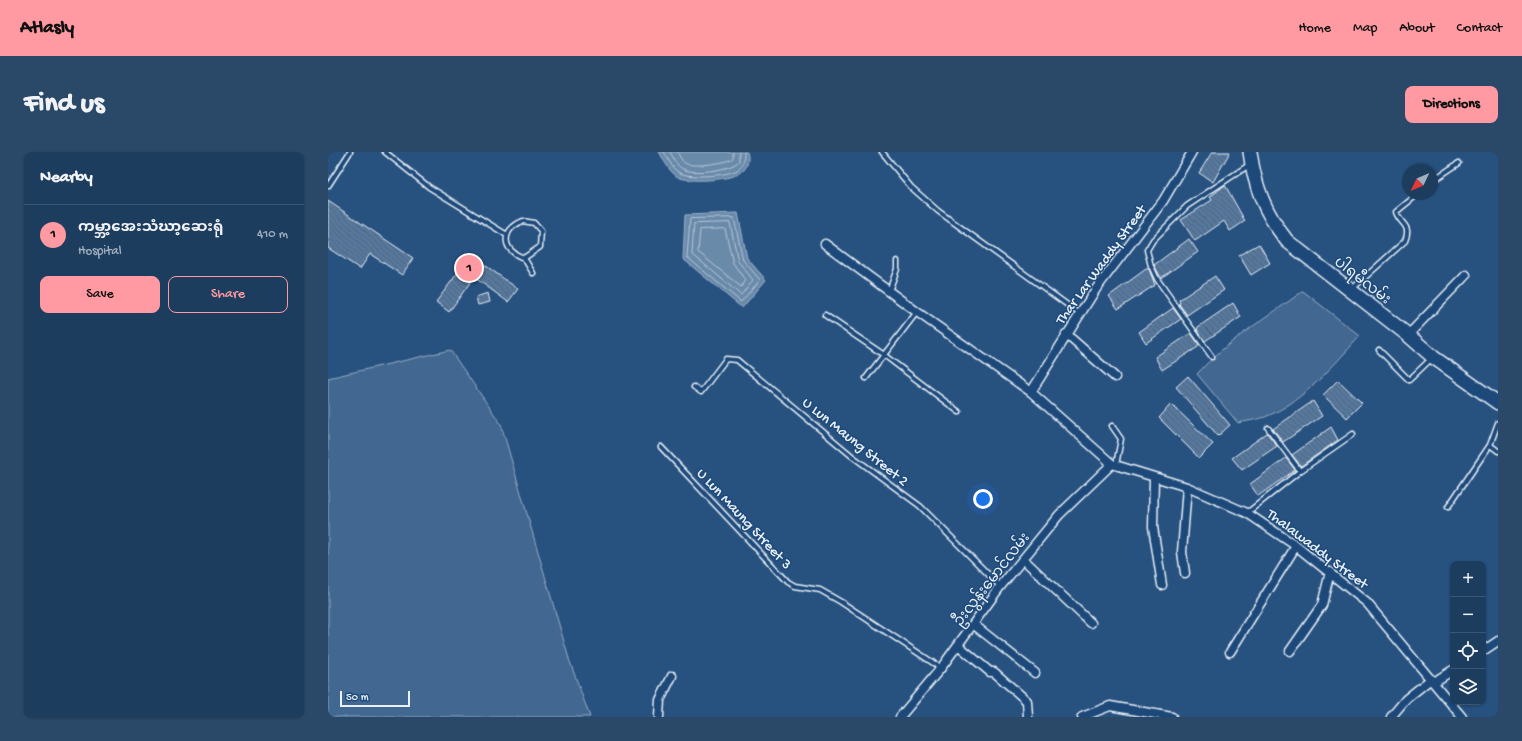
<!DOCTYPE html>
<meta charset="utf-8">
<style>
:root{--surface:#1d3d5f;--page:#2a4868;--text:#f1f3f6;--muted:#a0aebd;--line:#3b5674;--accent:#ff9aa2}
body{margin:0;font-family:"Gochi Hand","Noto Sans Myanmar",sans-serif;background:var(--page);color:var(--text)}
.controls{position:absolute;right:12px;bottom:12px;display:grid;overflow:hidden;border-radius:8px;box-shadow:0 1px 3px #0004}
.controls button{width:36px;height:36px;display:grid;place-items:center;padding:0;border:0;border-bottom:1px solid var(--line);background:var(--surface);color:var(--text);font:20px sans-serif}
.compass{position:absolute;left:1074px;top:12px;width:36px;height:36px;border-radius:50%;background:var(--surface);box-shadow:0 1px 3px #0004;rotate:226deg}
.scale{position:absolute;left:12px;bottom:10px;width:70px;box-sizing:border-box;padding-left:4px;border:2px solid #e8f1f8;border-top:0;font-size:11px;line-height:14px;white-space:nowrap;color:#e8f1f8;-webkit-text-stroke:3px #1f4a7a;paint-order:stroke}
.you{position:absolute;left:655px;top:347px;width:14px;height:14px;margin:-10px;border:3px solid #fff;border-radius:50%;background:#1a73e8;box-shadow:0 0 0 6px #1a73e833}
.badge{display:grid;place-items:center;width:26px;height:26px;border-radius:50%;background:var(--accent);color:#111;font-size:13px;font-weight:700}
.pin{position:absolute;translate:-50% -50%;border:2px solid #fff;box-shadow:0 1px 4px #0006}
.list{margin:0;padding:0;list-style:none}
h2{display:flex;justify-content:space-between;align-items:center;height:52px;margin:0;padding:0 16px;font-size:17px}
h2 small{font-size:13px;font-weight:400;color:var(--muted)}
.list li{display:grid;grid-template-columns:26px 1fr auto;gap:12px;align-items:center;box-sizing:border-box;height:60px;padding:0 16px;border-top:1px solid var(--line)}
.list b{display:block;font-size:15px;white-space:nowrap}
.list p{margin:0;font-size:13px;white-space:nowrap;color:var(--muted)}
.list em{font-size:13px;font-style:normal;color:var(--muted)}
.actions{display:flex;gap:8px;padding:12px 16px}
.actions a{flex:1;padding:9px 0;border:1px solid var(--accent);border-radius:8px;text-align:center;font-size:14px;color:var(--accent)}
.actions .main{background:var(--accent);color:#111}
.icon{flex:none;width:22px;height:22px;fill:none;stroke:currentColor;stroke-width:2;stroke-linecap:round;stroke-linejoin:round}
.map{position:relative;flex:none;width:1170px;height:565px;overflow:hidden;border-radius:8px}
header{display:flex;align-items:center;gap:24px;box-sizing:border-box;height:56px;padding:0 20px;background:var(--accent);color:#111}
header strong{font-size:19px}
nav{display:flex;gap:22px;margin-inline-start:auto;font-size:14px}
.intro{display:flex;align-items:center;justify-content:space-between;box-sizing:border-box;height:96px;padding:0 24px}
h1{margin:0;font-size:28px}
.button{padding:10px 18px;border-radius:8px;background:var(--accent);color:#111;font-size:14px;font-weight:700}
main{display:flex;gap:24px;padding:0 24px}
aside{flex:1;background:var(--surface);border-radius:8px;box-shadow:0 1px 3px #0004}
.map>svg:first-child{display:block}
</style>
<header>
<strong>Atlasly</strong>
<nav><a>Home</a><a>Map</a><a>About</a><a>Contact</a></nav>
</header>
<div class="intro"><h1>Find us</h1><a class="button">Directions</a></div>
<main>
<aside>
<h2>Nearby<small></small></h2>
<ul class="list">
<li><span class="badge">1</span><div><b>ကမ္ဘာ့အေးသံဃာ့ဆေးရုံ</b><p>Hospital</p></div><em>410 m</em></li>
</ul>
<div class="actions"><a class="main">Save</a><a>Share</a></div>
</aside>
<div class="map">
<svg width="1170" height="565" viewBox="0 0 1170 565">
<defs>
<pattern id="building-back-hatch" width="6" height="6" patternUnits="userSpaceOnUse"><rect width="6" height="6" fill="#57789d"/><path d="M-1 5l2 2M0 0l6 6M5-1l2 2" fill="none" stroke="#4f6278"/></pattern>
</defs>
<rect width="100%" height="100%" fill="#27517f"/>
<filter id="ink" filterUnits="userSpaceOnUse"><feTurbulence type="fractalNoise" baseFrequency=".025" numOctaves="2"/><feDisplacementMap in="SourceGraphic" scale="8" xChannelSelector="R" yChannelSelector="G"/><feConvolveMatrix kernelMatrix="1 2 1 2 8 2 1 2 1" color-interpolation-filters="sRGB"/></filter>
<g filter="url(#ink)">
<path fill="#436891" stroke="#96acc4" d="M975,139L1032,184C1006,213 974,251 937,265C929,268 919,269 910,271L869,222C899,188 939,166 975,139Z
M122,198L173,272L241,507L262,565H0V226Z"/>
<path fill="#6b8aaa" stroke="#9db3c9" d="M331,0H419C422,8 419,18 411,22C399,28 361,31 350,25C341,20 336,8 331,0Z
M410,61L419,106L438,128L414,156L355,107L357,63Z"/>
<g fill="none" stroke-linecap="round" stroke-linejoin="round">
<path stroke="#b6c8d9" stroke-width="1" d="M336,0C340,6 344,16 350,20C359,27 402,24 411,17C416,12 416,7 416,0
M342,0C346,6 348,14 355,17C365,23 404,18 411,9V0
M349,0C352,4 354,11 359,12C366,15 400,11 405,6V0
M406,66L415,108L432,128L413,150L359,105L362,67Z
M402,71L410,109L425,128L413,143L364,102L366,72Z
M397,77L405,111L417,128L413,135L370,100L372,78Z"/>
</g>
<path fill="url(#building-back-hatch)" stroke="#e8f1f8" d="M884,0H902L885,30L871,21Z
M897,33L917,69L902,79L896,69L867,89L853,68L884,48L882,45Z
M0,49L85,106L74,123L42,102L32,117L0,96Z
M861,87L870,100L833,126L826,113Z
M931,92L942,111L923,123L911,103Z
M143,103L190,137L180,150L146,125L121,160L108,150Z
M818,117H821L827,133L790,157L781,144Z
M887,124L896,138L859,163L851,152L852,151L851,148Z
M160,141L162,150L150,153L148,145Z
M905,151L913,165L877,189L869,178L870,175Z
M845,156L853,167L818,191L811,180Z
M863,181L871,193L870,195L834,218L827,205Z
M860,224L902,273L890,284L848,235Z
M1010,228L1034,251L1019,266L995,243Z
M985,249L994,264L955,290L945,277Z
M843,252L885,292L871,306L831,266Z
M1003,275L1010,288L973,314L964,303Z
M939,281L949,294L914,318L904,306Z
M958,306L967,318L930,344L922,332Z"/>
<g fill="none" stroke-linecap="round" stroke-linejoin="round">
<defs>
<path id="service" d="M57,0L101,35L179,83
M554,0L583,35L610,59L752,162
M1104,29L1131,11
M0,34L22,0
M195,69L206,71L213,79L212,95L196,106C173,98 173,78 195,69Z
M196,106L205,121
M1024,137L1077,89C1084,72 1072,73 1068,60L1090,42
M561,139L569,117V109
M497,163L556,203L631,260
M1051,198L1081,228L1103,207
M884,205L829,127L823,114L819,98L825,88L859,54L921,13
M538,226L589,160
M366,235L373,240L398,207L409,208L524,304L592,354L672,434
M1170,271L1162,293L1170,299
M784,274L793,287L788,313
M940,276L972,319
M333,295L460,430L467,434L492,438L513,450L613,516
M1120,355L1162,293
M919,361L972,319L1025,282"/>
<path id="minor" d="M497,92L589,160L703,240L784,312L859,335L919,361L968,394L1039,451L1134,565
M738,182L787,225
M1080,183L1138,123
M703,240L768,137L835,49L864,0
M826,325L825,375L834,433
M695,407L763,471
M857,421L854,400L859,335
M645,472L707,521
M630,493L662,520H666L699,549L700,565
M962,499L994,453L1002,420
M1155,499L1170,489
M902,500L968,394
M1106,530L1125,518
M331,565L332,548L344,524
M572,565L613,516L672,435L731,363L784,312
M754,565L782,554L844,565
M1063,565L1078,547L1103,527"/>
<path id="primary" d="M922,0C927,36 937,61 959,89L1080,183L1105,205L1170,251"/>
</defs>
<use href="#service" stroke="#e8f1f8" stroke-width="7"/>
<use href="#minor" stroke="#e8f1f8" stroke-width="11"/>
<use href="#primary" stroke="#e8f1f8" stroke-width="16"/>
<use href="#service" stroke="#1f4a7a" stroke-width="4"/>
<use href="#minor" stroke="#1f4a7a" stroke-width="8"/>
<use href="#primary" stroke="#1f4a7a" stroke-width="13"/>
</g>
</g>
<g text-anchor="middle" stroke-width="3" stroke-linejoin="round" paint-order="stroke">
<g font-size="15" fill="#e8f1f8" stroke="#1f4a7a">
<text transform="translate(772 112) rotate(-54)" y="5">Thar Lar Waddy Street</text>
<text transform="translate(1035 128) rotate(38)" y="5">ပါရမီလမ်း</text>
<text transform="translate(528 289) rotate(39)" y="5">U Lun Maung Street 2</text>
<text transform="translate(417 366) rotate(47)" y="5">U Lun Maung Street 3</text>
<text transform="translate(990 396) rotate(37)" y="5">Thalawaddy Street</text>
<text transform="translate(663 427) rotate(-52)" y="5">ဦးလွန်းမောင်လမ်း</text>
</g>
</g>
</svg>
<div class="controls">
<button>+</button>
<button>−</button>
<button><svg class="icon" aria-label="locate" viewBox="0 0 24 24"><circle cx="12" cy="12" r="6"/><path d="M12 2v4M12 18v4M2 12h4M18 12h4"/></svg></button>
<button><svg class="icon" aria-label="layers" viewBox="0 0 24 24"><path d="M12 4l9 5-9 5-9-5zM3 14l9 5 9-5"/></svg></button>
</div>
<svg class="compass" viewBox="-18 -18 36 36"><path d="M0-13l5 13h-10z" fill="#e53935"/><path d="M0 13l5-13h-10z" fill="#a0aebd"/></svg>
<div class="scale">50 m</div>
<div class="you"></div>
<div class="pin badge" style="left:141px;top:116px">1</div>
</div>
</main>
